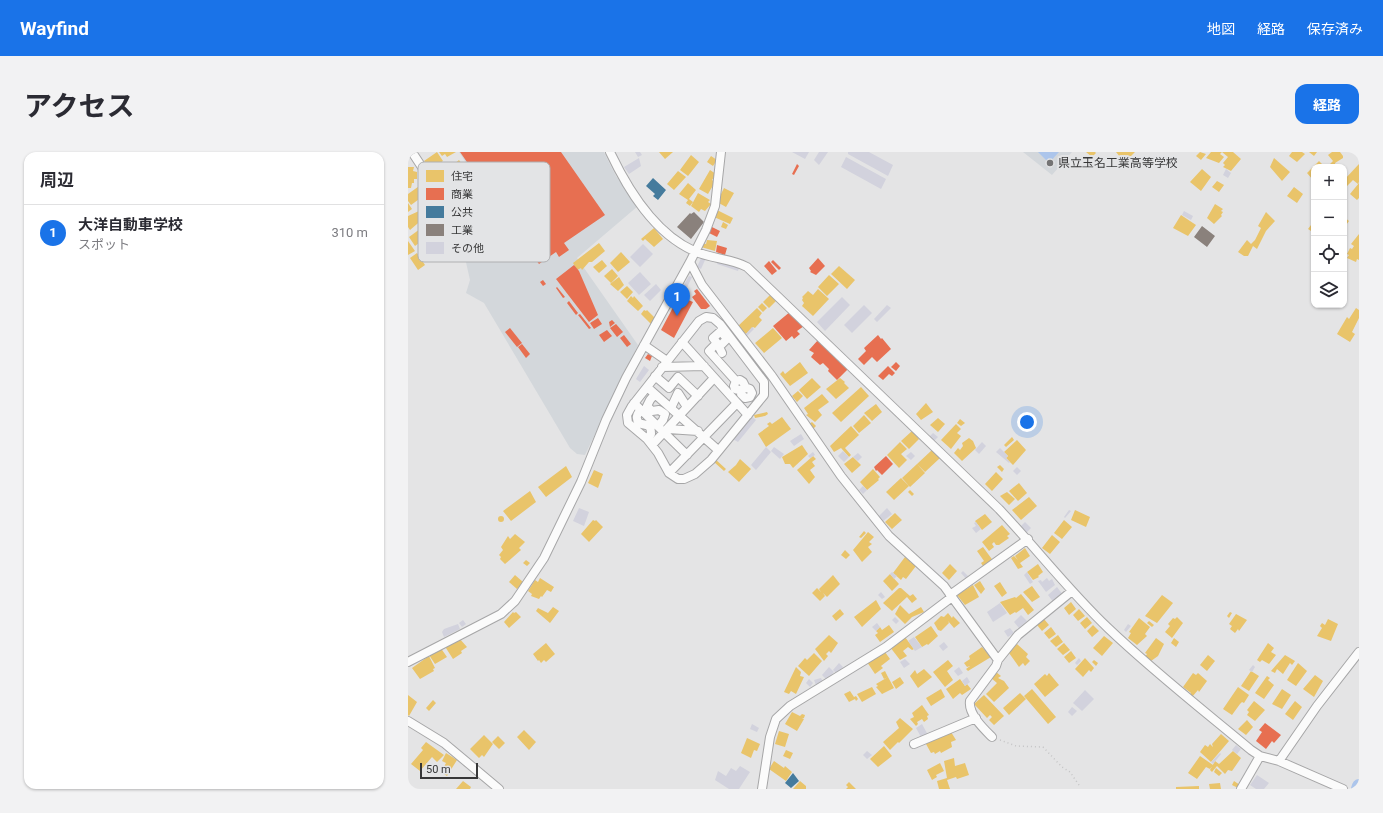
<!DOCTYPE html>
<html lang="ja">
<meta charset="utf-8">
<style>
:root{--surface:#fff;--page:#f2f2f3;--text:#2b2b33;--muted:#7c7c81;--line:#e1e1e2;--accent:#1a73e8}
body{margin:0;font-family:Roboto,"Noto Sans JP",sans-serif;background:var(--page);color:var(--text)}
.controls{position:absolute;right:12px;top:12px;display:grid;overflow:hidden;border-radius:8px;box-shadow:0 1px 3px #0004}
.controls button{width:36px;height:36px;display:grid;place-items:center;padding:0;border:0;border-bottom:1px solid var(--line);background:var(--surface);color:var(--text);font:20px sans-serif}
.scale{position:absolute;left:12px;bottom:10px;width:58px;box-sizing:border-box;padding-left:4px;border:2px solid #373738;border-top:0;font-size:11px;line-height:14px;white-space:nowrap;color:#373738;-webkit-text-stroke:3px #e3e4e6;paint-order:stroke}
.you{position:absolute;left:619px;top:270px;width:14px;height:14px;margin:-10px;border:3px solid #fff;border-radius:50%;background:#1a73e8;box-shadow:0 0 0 6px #1a73e833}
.badge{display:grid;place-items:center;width:26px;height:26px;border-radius:50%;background:var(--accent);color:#fff;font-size:13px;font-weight:700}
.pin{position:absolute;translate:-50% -33px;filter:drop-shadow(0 1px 2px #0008)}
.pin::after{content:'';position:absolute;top:21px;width:14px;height:12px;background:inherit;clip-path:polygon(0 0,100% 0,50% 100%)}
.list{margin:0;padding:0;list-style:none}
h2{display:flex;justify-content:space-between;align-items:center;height:52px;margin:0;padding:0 16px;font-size:17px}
h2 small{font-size:13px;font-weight:400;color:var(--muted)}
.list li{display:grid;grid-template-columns:26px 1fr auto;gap:12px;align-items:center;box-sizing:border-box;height:56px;padding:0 16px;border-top:1px solid var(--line)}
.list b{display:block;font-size:15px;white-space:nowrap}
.list p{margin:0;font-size:13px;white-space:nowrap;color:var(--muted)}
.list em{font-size:13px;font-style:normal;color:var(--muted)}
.icon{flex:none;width:22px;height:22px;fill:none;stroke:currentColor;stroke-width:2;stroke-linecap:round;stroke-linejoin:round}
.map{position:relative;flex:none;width:951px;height:637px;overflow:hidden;border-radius:12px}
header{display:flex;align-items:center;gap:24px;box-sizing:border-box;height:56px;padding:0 20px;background:var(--accent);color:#fff}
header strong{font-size:19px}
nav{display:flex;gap:22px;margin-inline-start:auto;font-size:14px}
.intro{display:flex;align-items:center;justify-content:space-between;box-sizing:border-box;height:96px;padding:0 24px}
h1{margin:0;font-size:28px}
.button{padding:10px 18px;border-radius:12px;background:var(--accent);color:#fff;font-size:14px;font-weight:700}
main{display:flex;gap:24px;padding:0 24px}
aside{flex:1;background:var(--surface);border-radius:12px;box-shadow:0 1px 3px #0004}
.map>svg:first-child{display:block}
</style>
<header>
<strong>Wayfind</strong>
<nav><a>地図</a><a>経路</a><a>保存済み</a></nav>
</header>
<div class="intro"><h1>アクセス</h1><a class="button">経路</a></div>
<main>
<aside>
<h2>周辺<small></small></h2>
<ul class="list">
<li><span class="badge">1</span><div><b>大洋自動車学校</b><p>スポット</p></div><em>310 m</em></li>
</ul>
</aside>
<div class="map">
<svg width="951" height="637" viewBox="0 0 951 637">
<rect width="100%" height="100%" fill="#e4e4e5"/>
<path fill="#d3d7db" d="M51,0H196L208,24L230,54L169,106L230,193L177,303L169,302L162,296L76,151L58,141L62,128L57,106L58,93L89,95L93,98L109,89Z
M615,0H664L644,23Z"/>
<path fill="#acc5eb" d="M630,0H651L641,11Z"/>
<path fill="#e9c46a" d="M29,0L35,9L23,18L16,9Z
M31,0H48L39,5L37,2L34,4Z
M251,0H265L257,7Z
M678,0H687L688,1L684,5Z
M708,0H727L721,6L722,7L716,10Z
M792,0L798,2L793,8L788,4Z
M803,0H814L812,2L816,5L811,11L798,6Z
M814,0H825L833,7L823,19L815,15L817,13L815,11L820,5Z
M884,0H894L897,2L889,10L881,4Z
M901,0H909L906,4Z
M924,0H932L935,4V6L927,11L928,15L920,14L925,9L920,3Z
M283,3L291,10L280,24L272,18Z
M303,4L309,8L305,14L299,10Z
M866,6L882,20L874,29L862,15Z
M51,8L59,19L55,21L58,26L52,29L43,18L48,15L46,12Z
M911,9L917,15H906L905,28L899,21Z
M951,12V30L950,32L945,28L939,34L936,28Z
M0,15H6L5,19L9,20V27H6V31H4L3,36H0Z
M794,17L803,25L793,39L782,30Z
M302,18L308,22L304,28L307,30L300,42L291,37Z
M270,19L278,25L266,38L259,32Z
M809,29L816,33L811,40L804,35Z
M280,31L288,38L281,47L285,50L282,54L278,51L280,48L271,42Z
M951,31V46L949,48L942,42Z
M14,32L18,39L12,43L14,45L3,53L0,49V42Z
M886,35L895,42L889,51L879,44Z
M316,36L326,41L318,55L309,50Z
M290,41L302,48L300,50L303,52L297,59L293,57L291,60L283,54Z
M0,51L4,57L0,60Z
M807,52L815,57L813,59L815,60L813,63L814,64L806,72L799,66Z
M309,58L325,66L322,72L306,65Z
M11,59L16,66L2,78L0,75V64Z
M858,60L867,69L858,79L849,97L845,94L840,104H836L830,100L839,88L843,92L847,88L853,76L850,74Z
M773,63L788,73L780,84L765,76Z
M936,65L941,69L936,76Z
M315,70L320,73L318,77L313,75Z
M903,73L906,75L903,79L900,77Z
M246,76L255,87L246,95L237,87L235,89L233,87Z
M12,77L20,88L16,91L15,88L7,94L1,85Z
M951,82V108L949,107L948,110L939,106L941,103L939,102L942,96L944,97L946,94L943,92Z
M299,88L309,89L307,99L293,95L294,91L298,92Z
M0,89L7,99L0,103Z
M191,91L197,99L184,110H181L174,118L173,116L169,118L165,111Z
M213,100L222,110L210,120L202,111Z
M9,101L17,113L10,118L2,106Z
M194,108L199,114L191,121L185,115Z
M431,114L447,128L439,137L423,122Z
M204,117L210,124L203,131L196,124Z
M421,123L431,132L419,144L410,135Z
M211,125L216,133L210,139L202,132Z
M219,134L225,140L219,147L212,140Z
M410,137L421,147L405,164L394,154L396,151L394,148L395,146L394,145L400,139L405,143Z
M362,143L368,149L361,156L355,150Z
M223,144L225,146L226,144L235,154L230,159L219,149Z
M354,151L359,156L355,160L350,155Z
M349,156L354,161L351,165L354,168L347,176L345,175L338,182L329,175Z
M948,156L951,158V166L944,180L947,182L942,190L929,182L939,165L941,167Z
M236,158L238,159L239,158L248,167L243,172L233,162Z
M365,176L374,186L356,201L347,191Z
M392,210L400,221L382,234L372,222L375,219L377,222Z
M404,226L413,235L399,247L391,238Z
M432,226L437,230L436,231L441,236L428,247L418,237Z
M453,235L461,244L433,270L424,261Z
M390,239L395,244L389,250L384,244Z
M414,242L421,250L410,258L414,263L407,270L398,263L400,262L396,256Z
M518,251L525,260L513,268L508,262Z
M468,252L474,260L464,269L456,261Z
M359,260L360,262L357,264L347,266L346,263Z
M456,263L463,271L451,281L445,274Z
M374,265L383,277L358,295L350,282L361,274L359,272L362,270L364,272Z
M530,266L537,272L530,280L522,273Z
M552,267L557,271L553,274L549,271Z
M404,270L408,274L404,278L400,273Z
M548,272L553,277L549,281L553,284L543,297L533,288Z
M443,274L451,283L437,296L443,303L441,305L433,296L426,300L422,294Z
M504,279L511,287L501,297L493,289Z
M604,285L606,288L598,295L596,293Z
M561,286L565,289L568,296L554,309L546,301L550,296L552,298L555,294L554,291Z
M609,288L618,298L605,313L598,306L600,304L596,300Z
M492,290L499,297L493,302L499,308L491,316L479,303Z
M394,293L400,302L385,316L382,312H377L374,305Z
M524,298L532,306L517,320L509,312Z
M405,304L408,307L404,310L407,314L402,318L407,325L401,332L389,318Z
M445,305L453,313L444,321L436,312Z
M307,307L318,317L316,319L306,310Z
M332,307L343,317L331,330L320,320L328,313Z
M509,312L517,321L502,335L494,326Z
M592,313L596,317L594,320L589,315Z
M158,314L164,325L138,345L130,335Z
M465,317L472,325L470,327L471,328L459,338L452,330Z
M186,318L195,322L190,336L180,331Z
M588,320L595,327L584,339L577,332Z
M493,326L501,334L486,348L478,340Z
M611,331L619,341L610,349L601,339Z
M502,338L506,342L504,344L500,340Z
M122,339L128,350L103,369L95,359Z
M599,340L607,347L601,353L592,344Z
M621,345L629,354L613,368L604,358Z
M667,358L682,365L678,375L663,368Z
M487,361L494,368L484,377L477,370Z
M577,362L584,370L574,378L567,369Z
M90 367a3 3 0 1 1 6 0a3 3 0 1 1-6 0Z
M185,368L187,369L188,368L195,375L181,390L173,382Z
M656,368L664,375L654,387L646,381Z
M594,373L602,382L599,384L601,386L591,393H588L586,390L584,392L586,395L581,399L574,390Z
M456,379L458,381L453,386L451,385Z
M460,380L466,385L461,390L464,392L460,395L464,400L454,410L445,398Z
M107,382L117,390L111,396L113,398L97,412L92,407L93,405L91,403L95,398L93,395L100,384L102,387Z
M644,383L652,390L642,402L634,396Z
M575,395L586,410L577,417L573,411L576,409L569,399Z
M617,396L622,404L612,411L615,415L610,417L603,406L606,404L610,408L607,404Z
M437,398L442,403L438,407L433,403Z
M497,405L503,410L502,411L504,410L508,414L498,427L495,425L493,428L485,421Z
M118,408L122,411L119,414L115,411Z
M542,412L549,419L541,428L534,421Z
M630,412L635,420L630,424L631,425L625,428L619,420Z
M482,422L491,432L484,439L475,429Z
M107,423L115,430L109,437L101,430Z
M425,423L432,432L419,445L415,441L417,444L412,449L404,441L409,436L413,440L411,437Z
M132,426L146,435L143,440L139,438L134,445L133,444L131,447L123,444L124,442L120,439L127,428L130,430Z
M572,429L577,437L573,442L566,433Z
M592,430L599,441L594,445L586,434Z
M565,433L571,445L557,453L549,443Z
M624,434L632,445L624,450L615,440Z
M491,436H493L502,444L505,442L509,447L504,451L499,445L484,459L475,451Z
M613,442L626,458L620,463L615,456L608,461L607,460L602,463L592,450L607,445L608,446Z
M754,443L765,451L749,471L737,464Z
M468,448L473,457L454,475L446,465Z
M663,450L668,457L661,463L656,456Z
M492,453L501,462L513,455L516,460L504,465L497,472L487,462Z
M145,455L151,459L142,471L128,459L130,456L140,461Z
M432,457L436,462L428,469L424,464Z
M671,457L677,464L670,469L665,463Z
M105,460L106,461L108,460L113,465L101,476L96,470Z
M822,460L824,461L821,466L819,464Z
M540,461L544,466L545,464L552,471L546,476L540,469L541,471L533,479L530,478L526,471L533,464L536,465Z
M828,462L839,468L831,479L830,477L827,481L822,477L824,474L821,472Z
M679,465L684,471L677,477L672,471Z
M769,465L775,471L764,486L757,480L762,474L760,472L765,466L767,467Z
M731,466L742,475L737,482L739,484L729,493L720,486L723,481L721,480Z
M636,467L641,473L634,479L629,473Z
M920,467L930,472L923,489L909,484L914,476L912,474L914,471L917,473Z
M741,469L746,473L744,475L739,471Z
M481,473L486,480L472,490L467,483L470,481L468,479L472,475L474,478Z
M685,473L691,479L684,485L679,479Z
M523,474L530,484L520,493L519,492L514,495L507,485Z
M643,475L648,482L641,487L636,481Z
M421,483L430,491L423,501L421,499L418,502L420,504L416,509L407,497Z
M650,483L655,490L648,495L642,489Z
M696,484L705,491L694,504L685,496Z
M497,485L506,497L504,498L500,495L495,499L499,504L492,508L482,495Z
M51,486L59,495L53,499L54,501L45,507L36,493Z
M748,486L756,492L750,504L743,509L737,505L739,502L737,501Z
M766,486L771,490L768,495L763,491Z
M138,491L147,502L138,510L136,508L133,511L131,508L130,509L125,502Z
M656,491L662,498L655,503L649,497Z
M860,491L866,496L863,500L868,503L861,512L854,508L852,510L849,508Z
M609,492L620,502L618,505L622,509L617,514L615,511L611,515L601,501Z
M32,495L39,505L27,512L21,503Z
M574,495L583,505L560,519L558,517L562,514L559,515L556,511L562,507L561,504Z
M663,499L668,506L661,511L656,505Z
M477,500L482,507L473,514L475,516L467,522L459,510Z
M406,501L414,509L401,524L390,514L397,506L399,508Z
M20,502L27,516L25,517L26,519L12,527L4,516L18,506L16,504Z
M800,503L807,509L799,519L792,513Z
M877,503L887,509L884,513L882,511L875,522L869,517L867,521L863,519Z
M677,506L686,516L683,520L681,518L675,525L667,517Z
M540,508L545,514L539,519L545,528L537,535L525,520Z
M686,508L690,511L688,514L684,510Z
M890,511L899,519L888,534L879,528Z
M388,515L393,520L392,524L396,525L388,542L383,539L381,542L376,540Z
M516,517L524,525L510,536L502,524L507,518L509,522Z
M477,519L480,525L476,527L473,521Z
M843,519L851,524L841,539L833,534Z
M588,520L593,524L590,526L596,529L601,536L586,550L578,542L589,531L583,526Z
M641,521L651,533L637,545L626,532L637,522L639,524Z
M785,521L788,523L790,521L799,529L791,540L790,538L784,545L782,543L783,541L775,535Z
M907,523L915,529L906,545L895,537Z
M859,524L862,526L860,528L866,533L856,547L847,541Z
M480,525L486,536L474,542L468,535L470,534L468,532Z
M492,525L496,531L488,537L484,530Z
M552,527L557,534L559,532L563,537L554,543L552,541L545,547L538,537Z
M464,535L468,542L454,550L449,542Z
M830,535L841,543L836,551L834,550L832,552L824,563L815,557Z
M533,537L537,545L523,554L518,546Z
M624,537L648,565L640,572L616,544Z
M874,537L883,543L874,557L864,552Z
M442,539L446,545L448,544L450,547L448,549L447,547L441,550L436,542Z
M612,541L618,547L601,563L595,556Z
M0,543L9,550L1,564L0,563Z
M576,543L596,564L586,573L581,568L584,565L582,563L579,566L566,552Z
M25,548L28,551L21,559L18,556Z
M846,549L857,558L847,569L839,563L841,560L839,558Z
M887,549L894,555L885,568L877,562Z
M514,553L521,563L519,564L520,567L516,570L514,567L509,570L510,572L508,574L502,567L506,565L504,561Z
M384,560L392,564L394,562L397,563L396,566H394L396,567L389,579L377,572Z
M492,566L505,577L491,591L490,590L482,598L475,590L491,576L488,570Z
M839,568L845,575L838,583L830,577Z
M116,578L128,590L121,598L109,585Z
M371,579L381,582L377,595L367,592Z
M543,580L548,588L543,590L544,595L533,601L532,599L527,602L526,600L523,601L518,592L520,589Z
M813,582L821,589L803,610L792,600L797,593L800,595L802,592L805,595L804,592Z
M76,583L85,592L76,605L74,603L71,606L62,597Z
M90,584L97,591L91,597L84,590Z
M339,586L352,592L349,599L346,598L343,606L333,601Z
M18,590L36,603L29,610L24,605L12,619L3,612L15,598L13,596Z
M476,594L484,604L470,615L462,607Z
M378,598L385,601L382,607L375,604Z
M825,599L833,606L824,619L820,618L817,622L809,614L804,620L802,618L807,609L811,612Z
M38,601L49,608L39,624L33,620L38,611L34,609Z
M792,604L805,613L802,617L798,615L789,627L780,621Z
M546,606L547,614L557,611L561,623L549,627L548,625L539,628L542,637H531L529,629L539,626L536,609Z
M366,609L376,616L377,614L384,620L378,629L361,617Z
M532,611L536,619L528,623L529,625L524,628L519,618Z
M808,616L814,621L811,624L806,620Z
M55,629L63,635L62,637H48Z
M392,629L398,634V637H385Z
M826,629L832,633L830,636L824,633Z
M441,630L448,637H438L440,635L438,633Z
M812,631L813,637H802L801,632Z
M791,634V637H768V635Z"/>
<path fill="#e76f51" d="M52,0H153L197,63L156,91L161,98L151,105L148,100L131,112L113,87L110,89L100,74L102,72Z
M389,12L391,14L386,23L384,22Z
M302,74L312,79L309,85L299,80Z
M309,93L319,96L317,103L308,100Z
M410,106L417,114L408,123L402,120L403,119L401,116Z
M365,108L373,116L371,118L363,110Z
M361,109L369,119L364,123L356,114Z
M166,113L171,119L190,163L181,170L148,127Z
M135,128L138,132L135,134L132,130Z
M149,135L157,145L155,146L148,136Z
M289,137L302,154L298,157H293L284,145L288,142L286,139Z
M271,144L285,150L266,186L253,178Z
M161,149L170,161L168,163L159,151Z
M383,159L396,174L389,179L392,182L386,187L384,184L378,189L365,174Z
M172,162L183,176L181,177L170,163Z
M190,166L194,172L186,177L182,171Z
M204,168L207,171L202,175L201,170Z
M208,172L215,180L209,185L202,176Z
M102,176L114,191L109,195L97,180Z
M199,178L204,184L196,190L191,183Z
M216,183L223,192L219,195L212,186Z
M470,183L473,187L474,186L483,197L469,210L464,205L456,213L450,207L458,199L456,196Z
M410,188L440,217L429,228L420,219L421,217L415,211L412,213L403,205L406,201L401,198Z
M114,192L122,202L118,206L110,195Z
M240,202L244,204L242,209L237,206Z
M488,210L492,214L488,219L483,215Z
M480,214L487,221L484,224L481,222L475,228L470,224Z
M478,304L485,312L474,323L469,318L468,319L466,315Z
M857,571L873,583L866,591L864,589L858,597L848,589L854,580L851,578Z"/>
<path fill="#457b9d" d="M245,26L258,38L250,48L245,44L247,42L238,34Z
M385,621L391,629L383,636L377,631Z"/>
<path fill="#8a817c" d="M286,60L296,70L283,87L269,75L282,61L283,62Z
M794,74L807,84L799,95L786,85Z"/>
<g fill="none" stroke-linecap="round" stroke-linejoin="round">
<path stroke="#acc5eb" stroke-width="14" d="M950,637L951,634"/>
</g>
<path fill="#d2d2dd" d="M227,0H232L234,3L230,5Z
M384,0H401L397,7Z
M411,0H420L411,13L406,8Z
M440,0H461L485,13L480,24L440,2Z
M438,5L478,27L473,37L433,15Z
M231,6L233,14L221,22L216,15Z
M818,17L823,21L820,26L815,23Z
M776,59L785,64L783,68L774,63Z
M235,92L245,102L232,115L222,105Z
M294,104L298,106L293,117L289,115Z
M310,109L331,116L330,119L309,112Z
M232,120L243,132L231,143L220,131Z
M281,124L284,125L275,144L271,142Z
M248,132L253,138L242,149L236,143Z
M434,145L442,153L417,179L409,170Z
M456,153L464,161L444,181L436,173Z
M479,153L483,156L469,170L466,167Z
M344,175L346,177L338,185L336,184Z
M236,214L241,218L232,230L228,227Z
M343,264L348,268L330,290L323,286Z
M525,281L530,285L526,289L521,285Z
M393,282L396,287L386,294L382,289Z
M574,290L578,294L571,302L567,298Z
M358,295L363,300L348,318L343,313Z
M366,295L376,302L372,307L363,299Z
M592,296L600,304L598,306L602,310L601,311L588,300Z
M435,299L441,305L436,310L430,304Z
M405,300L407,303L402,306L400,304Z
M503,300L507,304L503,308L498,304Z
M450,301L454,305L450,309L445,305Z
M609,315L613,319L609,323L605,319Z
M455,334L459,338L455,342L451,338Z
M171,356L181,360L176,374L165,369Z
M479,356L484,362L474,370L471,364Z
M661,358L663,359L657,366L656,365Z
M568,370L573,377L568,381L564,376L568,374L566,371Z
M617,370L623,376L618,381L613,374Z
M555,419L563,427L560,429L553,421Z
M484,420L489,424L486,427L482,422Z
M619,420L625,430L622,432L616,423Z
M639,426L641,429L644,427L647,433L638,440L630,429L633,428L634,430Z
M649,435L655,443L646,451L640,443Z
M473,440L477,445L474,447L470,443Z
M592,451L599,461L585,470L579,460Z
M613,463L619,469L611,476L606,470Z
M487,465L491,469L488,472L484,468Z
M55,468L58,472L54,475L51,471Z
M469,471L472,475L468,479L464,475Z
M50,472L52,477L36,485L34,480L36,477Z
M720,472L723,474L718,480L716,478Z
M602,476L606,481L600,485L596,479Z
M506,485L514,495L507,499L500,489Z
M536,490L540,495L535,499L531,494Z
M671,506L673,509L669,513L667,511Z
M497,507L502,512L496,516L492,510Z
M431,511L435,515L429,522L425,518Z
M845,513L847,515L844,520L841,518Z
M421,515L426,520L419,528L414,523Z
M551,515L555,521L550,524L546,519Z
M559,525L562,530L557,534L554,529Z
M413,526L415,530L408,533L406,528Z
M401,527L405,531L402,535L398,531Z
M677,538L686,547L674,559L665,551Z
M664,555L669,559L664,564L660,560Z
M344,572L351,576L349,580L342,577Z
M514,572L521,585H513L508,576Z
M828,593L833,597L829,602L824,598Z
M459,599L464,603L459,607L455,603Z
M812,601L813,602L805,612L803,610Z
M332,614L342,620L331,637H321L307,628L310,619L318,624L323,616L328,619Z
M849,623L861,631L856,637H848L842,633Z"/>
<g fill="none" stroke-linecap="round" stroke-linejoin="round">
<defs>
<path id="minor" d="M4,0L56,79
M202,0C220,38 246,81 286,99C303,107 323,106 339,115L591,357C628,396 661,439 700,476C745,519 795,558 843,598L852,604L871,609L935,637
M282,110L294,133L364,224L433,324L481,384L536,434L590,508L610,483L664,439
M298,165L305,166L312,172L356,230V243L303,308L287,322L276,327H270L261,321L250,301L239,287L220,271L219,263L224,254L291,169Z
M274,190L340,263
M236,193L259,209
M314,201L311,195L319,187L313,179L305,186L309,191L301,199L328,229L326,234L327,237C333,240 336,234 342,237L344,241L342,245L337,246L333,242C333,238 335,237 337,234L335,230L332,228L328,229
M254,215L296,214
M247,224L261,236L270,225L290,244
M239,235L310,298
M247,242L242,248L239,254L244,259L251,258L257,262L255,268L250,274
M226,251L279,303
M263,256L270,241L279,255
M232,258C229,263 227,266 231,271C238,274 243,271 243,282L239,287
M260,277L290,279
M244,293L306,226
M261,321L329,251
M542,443L620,387
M0,510L93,462L107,449L136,406L173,330L198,268L218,226L282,110L298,78L307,54L313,0
M0,569L36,591L91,637
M584,585C576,577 560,562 562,549L588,514L590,508
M506,592L568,566
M871,609L909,554L951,500
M354,637L362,585L368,567L382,554L478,495L544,445
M833,637L852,604"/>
</defs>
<use href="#minor" stroke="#a6a6a7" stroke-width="10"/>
<path stroke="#c4c4c5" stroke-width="1.5" stroke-dasharray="1 3" stroke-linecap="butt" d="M592,588L608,594L635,595L654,615L662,620L671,633"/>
<use href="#minor" stroke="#fbfbfb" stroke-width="8"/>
</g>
<circle fill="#747475" stroke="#e3e4e6" stroke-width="1.5" cx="642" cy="11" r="4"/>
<g text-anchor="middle" stroke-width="4" stroke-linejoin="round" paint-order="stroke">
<g font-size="12" fill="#373738" stroke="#e3e4e6" text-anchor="start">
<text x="650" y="15">県立玉名工業高等学校</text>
</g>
</g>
<rect x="10" y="10" width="132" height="100" rx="6" fill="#e3e4e6" stroke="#afb0b2" stroke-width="1"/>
<rect x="18" y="18" width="18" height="12" fill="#e9c46a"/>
<rect x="18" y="36" width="18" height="12" fill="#e76f51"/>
<rect x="18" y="54" width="18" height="12" fill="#457b9d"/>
<rect x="18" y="72" width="18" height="12" fill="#8a817c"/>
<rect x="18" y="90" width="18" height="12" fill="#d2d2dd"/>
<g font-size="11" fill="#373738">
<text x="43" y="28">住宅</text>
<text x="43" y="46">商業</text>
<text x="43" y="64">公共</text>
<text x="43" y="82">工業</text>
<text x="43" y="100">その他</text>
</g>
</svg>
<div class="controls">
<button>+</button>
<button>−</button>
<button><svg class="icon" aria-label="locate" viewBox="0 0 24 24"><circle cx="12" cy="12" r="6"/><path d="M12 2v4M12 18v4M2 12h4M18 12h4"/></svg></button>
<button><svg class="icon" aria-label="layers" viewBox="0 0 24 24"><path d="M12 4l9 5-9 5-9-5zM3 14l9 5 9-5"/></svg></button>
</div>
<div class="scale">50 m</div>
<div class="you"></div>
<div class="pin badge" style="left:269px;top:164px">1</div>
</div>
</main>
